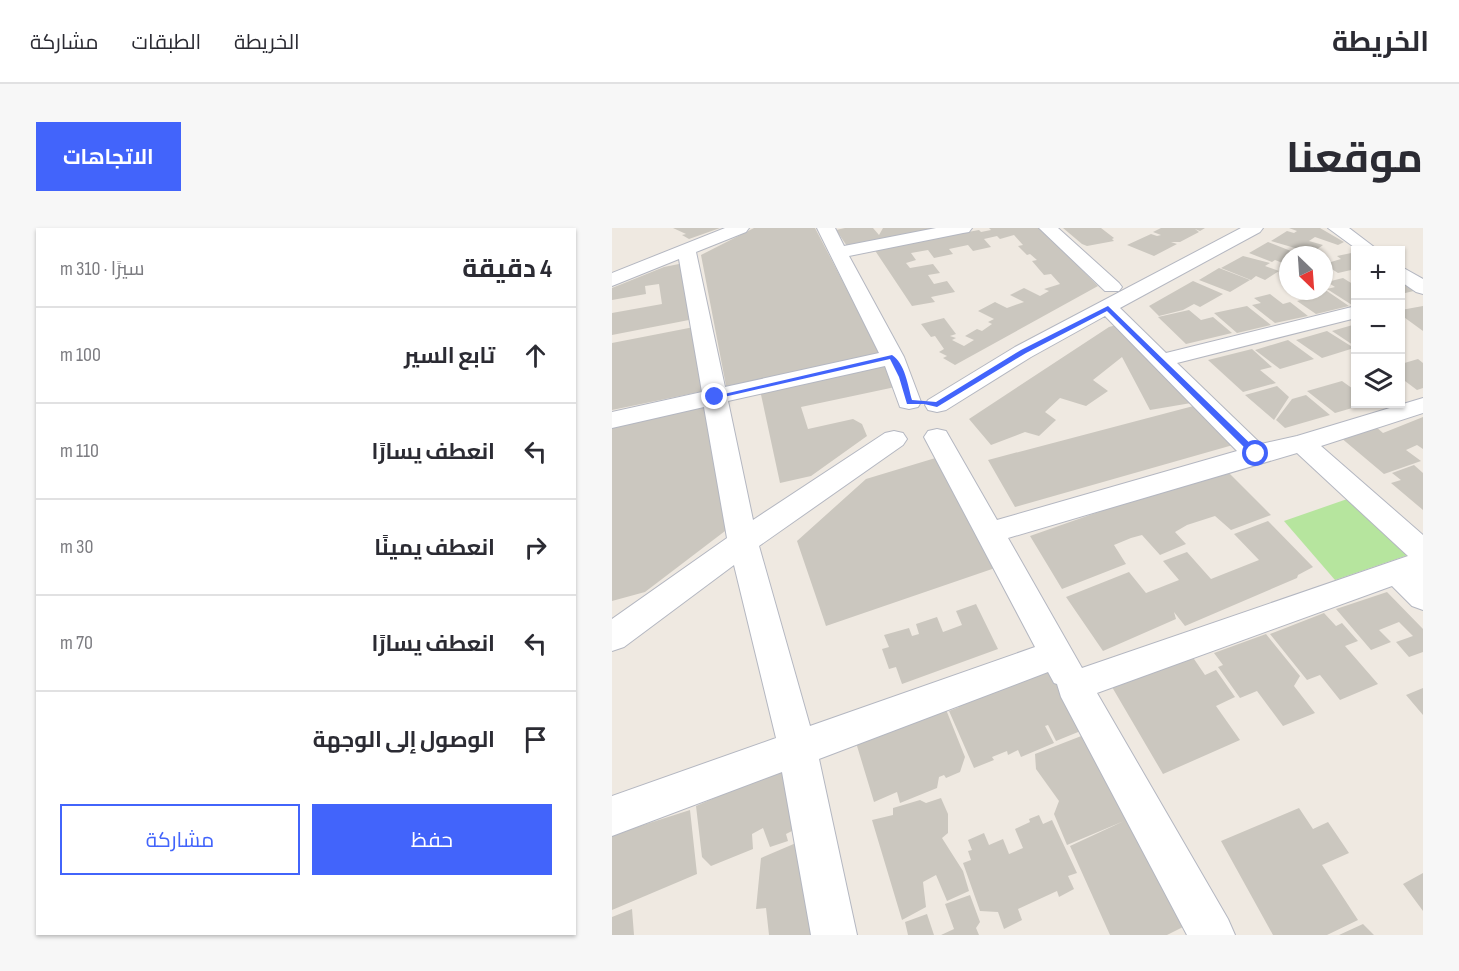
<!DOCTYPE html>
<html lang="ar">
<meta charset="utf-8">
<style>
:root{--surface:#fff;--page:#f7f7f7;--text:#2b2b33;--muted:#7c7c81;--line:#e1e1e2;--accent:#4264fb}
body{margin:0;font-family:"Sofia Sans Condensed",Cairo,sans-serif;background:var(--page);color:var(--text);direction:rtl}
.controls{position:absolute;right:18px;top:18px;display:grid;overflow:hidden;border-radius:0px;box-shadow:0 2px 4px #0004}
.controls button{width:54px;height:54px;display:grid;place-items:center;padding:0;border:0;border-bottom:2px solid var(--line);background:var(--surface);color:var(--text);font:30px sans-serif}
.compass{position:absolute;left:667px;top:18px;width:54px;height:54px;border-radius:50%;background:var(--surface);box-shadow:0 2px 4px #0004;rotate:155deg}
.stop{position:absolute;width:18px;height:18px;margin:-14px;border:4px solid #4264fb;border-radius:50%;background:#fff}
.stop.end{background:#4264fb;border-color:#fff;box-shadow:0 2px 6px #0008}
.list{margin:0;padding:0;list-style:none}
h2{display:flex;justify-content:space-between;align-items:center;height:78px;margin:0;padding:0 24px;font-size:26px}
h2 small{font-size:20px;font-weight:400;color:var(--muted)}
.list li{display:grid;grid-template-columns:39px 1fr auto;gap:18px;align-items:center;box-sizing:border-box;height:96px;padding:0 24px;border-top:2px solid var(--line)}
.list b{display:block;font-size:22px;white-space:nowrap}
.list em{font-size:20px;font-style:normal;color:var(--muted)}
.actions{display:flex;gap:12px;padding:18px 24px}
.actions a{flex:1;padding:14px 0;border:2px solid var(--accent);border-radius:0px;text-align:center;font-size:21px;color:var(--accent)}
.actions .main{background:var(--accent);color:#fff}
.icon{flex:none;width:33px;height:33px;fill:none;stroke:currentColor;stroke-width:2;stroke-linecap:round;stroke-linejoin:round}
.map{position:relative;flex:none;width:811px;height:707px;overflow:hidden;direction:ltr;border-radius:0px}
header{display:flex;align-items:center;gap:36px;box-sizing:border-box;height:84px;padding:0 30px;background:var(--surface);border-bottom:2px solid var(--line)}
header strong{font-size:28px}
nav{display:flex;gap:33px;margin-inline-start:auto;font-size:21px}
.intro{display:flex;align-items:center;justify-content:space-between;box-sizing:border-box;height:144px;padding:0 36px}
h1{margin:0;font-size:42px}
.button{padding:15px 27px;border-radius:0px;background:var(--accent);color:#fff;font-size:21px;font-weight:700}
main{display:flex;gap:36px;padding:0 36px}
aside{flex:1;background:var(--surface);border-radius:0px;box-shadow:0 2px 4px #0004}
.map>svg:first-child{display:block}
</style>
<header>
<strong>الخريطة</strong>
<nav><a>الخريطة</a><a>الطبقات</a><a>مشاركة</a></nav>
</header>
<div class="intro"><h1>موقعنا</h1><a class="button">الاتجاهات</a></div>
<main>
<div class="map">
<svg width="811" height="707" viewBox="0 0 811 707">
<rect width="100%" height="100%" fill="#efe9e1"/>
<path fill="#b6e59e" d="M741,269L799,326L723,352L672,293Z"/>
<path fill="#cbc7bf" d="M61,0H108L77,11L70,7L74,6Z
M142,0H203L269,127L115,163L89,27Z
M233,0H261L267,7L271,0H330L235,18L224,2Z
M377,0H428L486,58L343,137L331,130L335,128L327,124L332,121L323,108L319,109L309,96L332,90L344,106L338,108L344,110L340,112L352,118L362,112L353,108L365,101L370,103L380,96L376,94L382,91L366,83L383,74L395,80L412,74L398,67L412,60L428,68L437,63L432,61L448,56L439,46L432,47L420,33L425,32L418,26L415,27L406,18L411,17L402,7L388,11L385,8L372,11L379,19L361,23L356,17L337,21L341,26L322,30L316,22L299,25L304,32L294,35L298,40L321,36L328,45L316,47L322,56L335,53L343,64L319,69L323,74L300,78L262,21L367,2L369,4L379,2Z
M451,0H489L502,10L500,11L502,13L475,18L470,16Z
M549,0H593L588,3L583,1L587,4L568,14H559L565,16L542,28L515,17L539,6L545,8L549,7L541,4Z
M677,0H708L732,14L726,17L703,9L697,13L711,17L700,25L659,13L675,3L682,5L685,3Z
M656,14L684,25L676,27V37L663,32L660,34L637,25Z
M744,24V44L739,42L726,45L712,36L729,31L725,28Z
M631,28L658,35L653,38L667,43L653,52L644,48L639,52L609,40Z
M72,35L82,91L0,107V85L50,76L47,56L33,58L34,66L0,72V60L52,39Z
M607,40L638,52L618,64L587,52Z
M731,50L744,58V76L740,77L715,61L723,59L715,54Z
M789,51L806,62L789,66Z
M581,53L611,66L588,79L582,76L571,82L547,88L537,78Z
M712,61L737,78L704,86L685,73L692,71L680,63Z
M658,66L671,76L678,74L696,88L663,95L640,77L649,75L642,70Z
M635,78L659,97L625,105L602,85Z
M811,78V103L789,87V82Z
M577,82L589,92L601,89L620,105L574,116L546,89Z
M508,96L585,174L538,182L510,129L481,152L496,163L474,178L448,170L433,184L444,192L427,208L413,204L379,217L357,191L497,99Z
M744,96V119L720,103Z
M82,99L92,163L0,182V115Z
M715,103L742,120L710,130L684,112Z
M676,112L702,131L668,141L643,122Z
M640,121L660,139L648,142L664,155L631,164L596,132Z
M806,131L811,135V160L805,162L789,150V136Z
M278,136L288,158L189,179L196,201L241,191L250,196L255,208L199,248L168,255L148,162Z
M730,153L744,163V176H754L723,185L695,163Z
M665,158L677,169L662,192L633,167Z
M694,167L718,187L673,200L664,192L680,171Z
M95,176L117,300L33,364L0,373V197Z
M589,176L628,215L403,279L376,232Z
M811,189V221L805,217L794,222L809,233L772,246L728,209L763,198L771,205Z
M330,228L383,340L214,398L185,313L254,251Z
M802,237L811,245V282L779,255L789,252L780,245Z
M617,245L659,287L619,302L603,288L575,297L563,304L574,316L548,327L530,307L519,310L502,317L514,336L450,361L418,308L495,281Z
M656,293L701,339L686,347L685,350L573,398L562,384L564,391L491,423L454,369L517,344L534,365L567,352L551,333L575,324L599,351L647,332L622,306Z
M775,364L811,401V424L797,429L784,414L801,408L787,394L767,402L779,414L759,422L724,381Z
M364,376L386,421L290,456L284,439L277,441L270,421L277,419L272,407L297,400L300,408L307,406L304,396L325,389L331,404L350,397L344,383Z
M712,385L724,398L730,395L746,413L733,418L766,456L728,472L708,447L695,452L658,406Z
M654,406L688,448L682,458L703,485L671,498L645,463L628,470L606,439L611,437L602,425Z
M580,428L593,447L604,442L623,469L604,478L628,512L551,546L500,459Z
M442,439L476,500L444,513L436,497L433,498L442,515L409,529L406,522L396,527L395,523L380,529L382,532L362,540L337,483L347,479L346,477Z
M811,460V487L794,467Z
M333,479L353,529L348,544L334,550L332,547L327,549L325,560L288,575L285,564L262,574L242,508Z
M477,505L573,698L555,707H498L458,618L512,593L455,617L442,586L447,573L424,541L423,526Z
M180,536L192,597L174,606L176,613L158,619L151,600L140,606L141,621L99,638L90,629L84,578Z
M329,570L336,586V605L330,610L351,643L357,663L335,673L324,647L311,654L314,679L290,692L260,592L281,587V580L308,572L314,575Z
M687,580L701,601L716,594L737,625L710,637L746,692L715,707H661L609,613Z
M78,582L85,646L0,682V607Z
M427,587L431,596L440,592L465,645L456,648L462,661L447,669L445,663L406,681L410,692L392,701L386,684L368,683L351,635L359,632L356,623L360,622L356,612L372,605L377,617L391,611L397,626L411,620L403,601L418,594L417,591Z
M184,615L211,707H157L154,680L144,681L149,630Z
M811,645V683L791,656Z
M358,667L368,694L364,700L367,707H329L342,701L333,676Z
M20,681L22,707H0V689Z
M315,686L322,707H296L293,694Z
M751,696L762,707H727Z"/>
<g fill="none" stroke-linecap="round" stroke-linejoin="round">
<defs>
<path id="minor" d="M113,0H137L134,4L84,24L113,159L267,125L205,0H223L232,18L324,0H360L357,4L351,5L237,28L292,129L309,174L306,179L297,181L288,179L273,138L116,173L141,292L273,205L282,203L291,205L295,211L291,217L147,318L198,498L423,419L312,209L316,203L325,201L334,203L385,292L625,223L493,88L419,129L334,182L325,184L316,182L313,177L316,172L403,119L629,0H651L648,4L508,80L554,125L744,78V90L565,135L649,216L685,208L811,170V185L709,218L811,307V382L800,378L780,358L485,465L616,691L623,707H575L449,469L445,456L442,455L436,444L207,531L245,707H199L170,544L0,608V568L164,510L122,337L12,419L0,423V391L115,310L92,179L0,200V184L90,164L67,31L0,58V45ZM685,225L796,328L470,440L396,310Z
M427,0H446L507,55L510,59L507,63H493Z
M716,0H737L766,22H746Z
M788,38L811,51V66L804,64L788,53Z"/>
</defs>
<use href="#minor" stroke="#b4b7c1" stroke-width="2"/>
<use href="#minor" fill="#fff" fill-rule="evenodd"/>
</g>
<path fill="#4264fb" d="M496,78L647,224V228H641L495,83L414,125L325,179L312,176H295L287,149L278,131L103,171L99,169L280,127C293,135 296,158 300,172L324,174L409,122Z"/>
</svg>
<div class="controls">
<button>+</button>
<button>−</button>
<button><svg class="icon" aria-label="layers" viewBox="0 0 24 24"><path d="M12 4l9 5-9 5-9-5zM3 14l9 5 9-5"/></svg></button>
</div>
<svg class="compass" viewBox="-18 -18 36 36"><path d="M0-13l5 13h-10z" fill="#e53935"/><path d="M0 13l5-13h-10z" fill="#7c7c81"/></svg>
<div class="stop" style="left:644px;top:226px"></div>
<div class="stop end" style="left:103px;top:169px"></div>
</div>
<aside>
<h2>4 دقيقة<small>سيرًا · 310 m</small></h2>
<ul class="list">
<li><svg class="icon" aria-label="ahead" viewBox="0 0 24 24"><path d="M12 20V5M6 11l6-6 6 6"/></svg><div><b>تابع السير</b></div><em>100 m</em></li>
<li><svg class="icon" aria-label="left" viewBox="0 0 24 24"><path d="M17 20v-9H6M10 6l-5 5 5 5"/></svg><div><b>انعطف يسارًا</b></div><em>110 m</em></li>
<li><svg class="icon" aria-label="right" viewBox="0 0 24 24"><path d="M7 20v-9h11M14 6l5 5-5 5"/></svg><div><b>انعطف يمينًا</b></div><em>30 m</em></li>
<li><svg class="icon" aria-label="left" viewBox="0 0 24 24"><path d="M17 20v-9H6M10 6l-5 5 5 5"/></svg><div><b>انعطف يسارًا</b></div><em>70 m</em></li>
<li><svg class="icon" aria-label="arrive" viewBox="0 0 24 24"><path d="M6 21V4h12l-3 4 3 4H6"/></svg><div><b>الوصول إلى الوجهة</b></div></li>
</ul>
<div class="actions"><a class="main">حفظ</a><a>مشاركة</a></div>
</aside>
</main>
